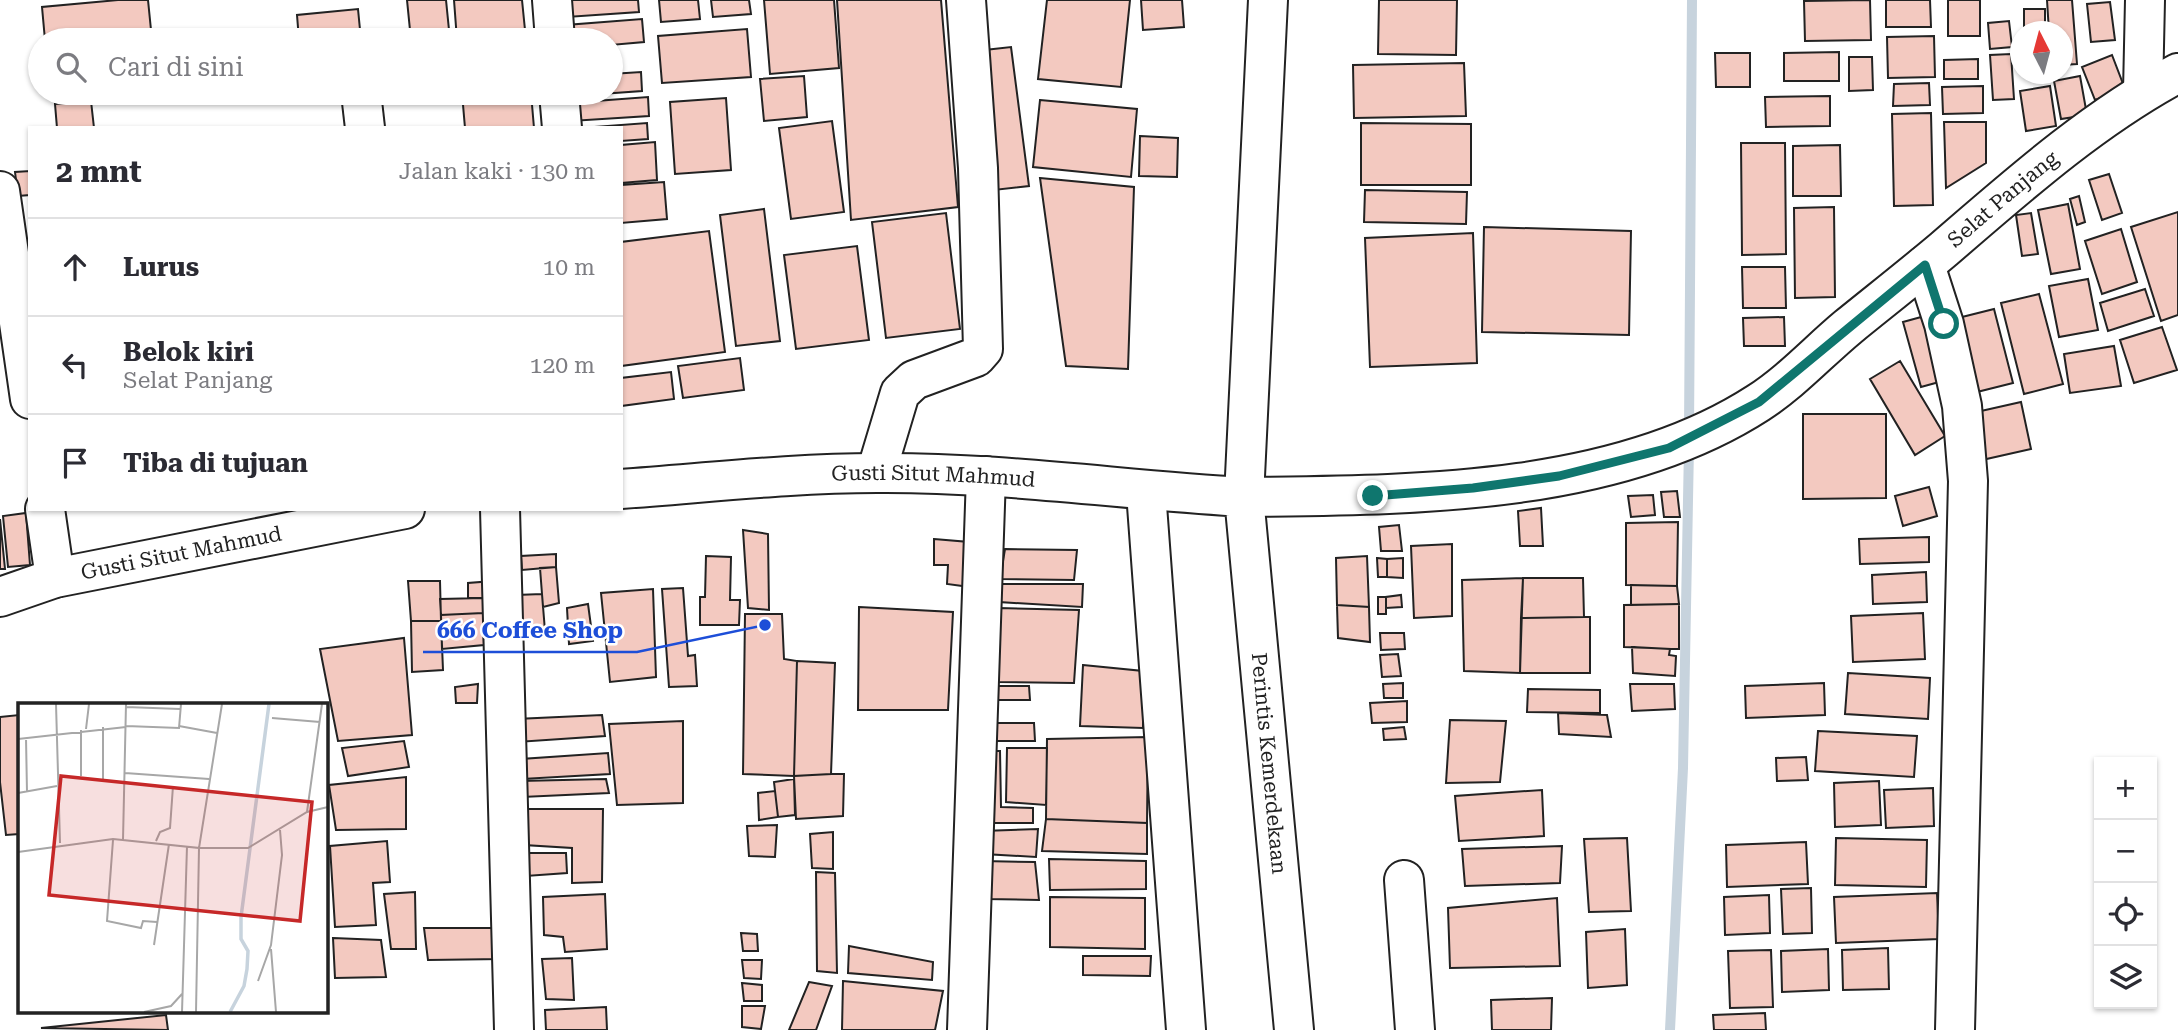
<!DOCTYPE html>
<html lang="id">
<meta charset="utf-8">
<style>
:root{--surface:#fff;--page:#f7f7f7;--text:#2b2b33;--muted:#7c7c81;--line:#e1e1e2}
body{margin:0;font-family:"Roboto Serif",serif;background:var(--page);color:var(--text)}
.controls{position:absolute;right:21px;bottom:21px;display:grid;overflow:hidden;border-radius:0px;box-shadow:0 2px 5px #0004}
.controls button{width:63px;height:63px;display:grid;place-items:center;padding:0;border:0;border-bottom:2px solid var(--line);background:var(--surface);color:var(--text);font:35px sans-serif}
.compass{position:absolute;left:2010px;top:21px;width:63px;height:63px;border-radius:50%;background:var(--surface);box-shadow:0 2px 5px #0004;rotate:354deg}
.stop{position:absolute;width:21px;height:21px;margin:-16px;border:5px solid #0f766e;border-radius:50%;background:#fff}
.stop.end{background:#0f766e;border-color:#fff;box-shadow:0 2px 7px #0008}
.list{margin:0;padding:0;list-style:none}
h2{display:flex;justify-content:space-between;align-items:center;height:91px;margin:0;padding:0 28px;font-size:30px}
h2 small{font-size:23px;font-weight:400;color:var(--muted)}
.list li{display:grid;grid-template-columns:46px 1fr auto;gap:21px;align-items:center;box-sizing:border-box;height:98px;padding:0 28px;border-top:2px solid var(--line)}
.list b{display:block;font-size:26px;white-space:nowrap}
.list p{margin:0;font-size:23px;white-space:nowrap;color:var(--muted)}
.list em{font-size:23px;font-style:normal;color:var(--muted)}
.icon{flex:none;width:38px;height:38px;fill:none;stroke:currentColor;stroke-width:2;stroke-linecap:round;stroke-linejoin:round}
.map{position:relative;flex:none;width:2178px;height:1030px;overflow:hidden}
.search{position:absolute;background:var(--surface);box-shadow:0 2px 5px #0004;left:28px;top:28px;width:595px;height:77px;display:flex;align-items:center;gap:18px;box-sizing:border-box;padding:0 24px;border-radius:38px;color:var(--muted);font-size:26px}
.panel{position:absolute;background:var(--surface);box-shadow:0 2px 5px #0004;left:28px;top:126px;width:595px;height:385px;border-radius:0px}
.map>svg:first-child{display:block}
</style>
<div class="map">
<svg width="2178" height="1030" viewBox="0 0 2178 1030">
<rect width="100%" height="100%" fill="#fff"/>
<g fill="none" stroke-linecap="round" stroke-linejoin="round">
<path stroke="#c7d3dd" stroke-width="10" d="M1689,431L1692,0
M1670,1030L1683,768L1689,447"/>
</g>
<path fill="#f3c9c0" stroke="#222" stroke-width="2" d="M118,0H148L152,40H45L42,7Z
M407,0H446L450,40H411Z
M454,0H522L526,40H457Z
M566,0H638L639,12L567,17Z
M659,0H698L700,19L661,22Z
M711,0H749L751,14L713,17Z
M764,0H834L839,68L770,74Z
M837,0H941L958,207L851,220Z
M1047,0H1130L1121,87L1038,79Z
M1141,0H1182L1184,27L1143,30Z
M1379,0H1457L1456,55L1378,54Z
M1870,0L1871,40L1805,41L1804,1Z
M1886,0H1930L1931,27H1886Z
M1948,0H1980V36H1948Z
M2047,0H2072L2077,64L2062,65V32H2049Z
M2110,2L2115,40L2091,42L2087,4Z
M358,9L361,40H299L297,15Z
M2024,9H2045V32H2024Z
M642,19L644,42L611,45V40H567L566,25Z
M2009,21L2012,47L1990,49L1988,23Z
M747,29L751,77L662,83L658,36Z
M1934,36L1935,77L1888,78L1887,37Z
M1011,47L1029,186L994,190L976,51Z
M1839,52V81H1784V53Z
M1715,53H1750V87H1716Z
M2011,54L2014,99L1993,100L1990,55Z
M2112,55L2125,89L2095,100L2082,67Z
M1849,57H1872L1873,90L1849,91Z
M1978,59V79H1944V60Z
M1464,63L1466,116L1354,118L1353,65Z
M641,72L642,91L573,96L572,93H611V74Z
M804,76L807,117L764,121L760,79Z
M2080,76L2087,115L2061,119L2054,81Z
M1929,83L1930,105L1893,106L1894,84Z
M1983,86V113L1943,114L1942,87Z
M2050,86L2056,126L2026,131L2020,91Z
M302,93H330V102L303,104Z
M462,93H531L534,128H465Z
M1830,96V126L1766,127L1765,97Z
M648,97L649,116L571,121L569,103Z
M726,98L731,170L675,174L670,102Z
M1040,100L1137,109L1131,177L1033,167Z
M91,101L94,128H57L55,104Z
M1931,113L1933,205L1894,206L1892,114Z
M832,121L844,212L791,219L779,128Z
M1944,122H1986V163L1946,188Z
M647,123L648,139L621,141V128H581Z
M1361,123L1471,124V185H1361Z
M1140,136L1178,138L1177,177L1139,176Z
M655,142L657,180L621,183V145Z
M1741,143H1785L1786,254L1742,255Z
M1840,145L1841,196H1793V146Z
M30,171V195L18,196L15,172Z
M2109,174L2122,213L2102,220L2089,180Z
M1040,178L1134,187L1128,369L1066,366Z
M664,182L667,219L621,223V185Z
M1365,190L1467,192L1466,224L1364,222Z
M2079,196L2085,222L2077,225L2070,199Z
M2068,204L2080,269L2051,274L2038,210Z
M1834,207L1835,297L1795,298L1794,208Z
M764,209L780,341L736,346L720,215Z
M2178,212V315L2161,321L2131,227Z
M946,213L960,329L886,338L872,222Z
M2031,213L2038,254L2022,256L2016,215Z
M1484,227L1631,231L1629,335L1482,332Z
M2121,229L2137,282L2102,294L2085,241Z
M709,231L725,352L621,366V242Z
M1473,233L1477,363L1370,367L1365,238Z
M857,246L869,340L796,349L784,255Z
M1742,267H1785L1786,308H1743Z
M2088,279L2098,330L2059,337L2049,286Z
M2145,289L2154,316L2108,331L2100,303Z
M2039,294L2063,384L2024,394L2001,303Z
M1994,309L2013,383L1977,392L1958,318Z
M1932,314L1950,379L1921,387L1903,322Z
M1784,317L1785,346H1744L1743,318Z
M2162,327L2177,370L2134,383L2120,340Z
M2114,346L2121,386L2070,393L2064,354Z
M740,358L744,390L683,398L678,366Z
M1900,361L1945,436L1915,455L1870,379Z
M671,372L674,399L621,406V378Z
M2021,402L2031,449L1982,460L1972,413Z
M1803,414H1886V498L1803,499Z
M1929,487L1937,516L1903,526L1895,496Z
M1677,491L1680,517H1664L1661,492Z
M1653,495L1655,515L1631,517L1628,496Z
M1541,508L1543,546H1520L1518,511Z
M26,513L30,565L8,567L3,516Z
M0,519L5,569H0Z
M1678,522L1677,586L1626,585V523Z
M1399,525L1402,551H1381L1379,527Z
M743,530L768,534L769,610L748,608Z
M1929,537V562L1860,564L1859,539Z
M934,539L969,542L970,587L947,584L948,565H934Z
M1452,544V616L1414,618L1411,546Z
M1005,549L1077,550L1074,580L1000,579Z
M556,554V567L522,570L521,556Z
M706,556L731,557L730,600H740L739,625H700V597H705Z
M1367,556L1369,607L1337,605L1336,558Z
M1377,558L1387,559V577H1378Z
M1403,558V578L1387,577V559Z
M556,567L559,603L543,607L540,568Z
M1926,572L1927,602L1873,604L1872,575Z
M1523,578L1520,673L1464,671L1462,580Z
M1523,578H1583L1584,617L1521,618Z
M408,581H440L441,621H411Z
M494,581L484,598H468V583Z
M999,584H1083L1082,607L999,602Z
M1631,585L1677,586L1679,604L1631,605Z
M683,588L688,656L695,655L697,686L669,687L662,589Z
M653,589L656,677L610,682L601,593Z
M542,594L545,631L517,632L516,595Z
M1401,595L1402,607L1386,608V597Z
M1378,597H1386V614H1378Z
M484,598L483,613L441,615L440,599Z
M588,604L593,641L569,644L567,608Z
M1679,604V649L1624,647V605Z
M1337,605L1369,607L1370,642L1338,638Z
M859,607L953,612L948,710H858Z
M998,608L1079,610L1074,683L997,682Z
M483,613L484,645L442,649L441,615Z
M1923,613L1925,659L1853,662L1851,616Z
M745,614H782L784,659L797,661L794,776L743,774Z
M1584,617H1590V673H1520L1521,618Z
M411,621H441L443,670L412,672Z
M1380,633H1404L1405,649L1381,650Z
M404,638L412,735L338,741L320,649Z
M1632,647L1670,649L1669,655L1676,656L1675,676L1633,673Z
M1398,654L1401,676L1382,677L1380,655Z
M797,661L835,663L831,774L794,776Z
M1083,665L1143,671V728L1080,726Z
M1848,673L1930,678L1928,719L1845,714Z
M1403,683V698H1384L1383,684Z
M1824,683L1825,715L1746,718L1745,686Z
M478,684L477,703H456L455,687Z
M1630,684H1674L1675,709L1632,711Z
M998,686H1029L1030,700H998Z
M1528,689L1600,690V713L1527,712Z
M1407,701V722L1372,723L1370,703Z
M1558,713L1607,715L1611,737L1559,734Z
M19,715V834L6,835L0,782V717Z
M602,715L605,736L517,742L516,719Z
M1450,720L1506,721L1500,782L1446,783Z
M683,721V803L617,805L609,724Z
M987,723H1034L1035,741H989Z
M1404,727L1406,739L1384,740L1383,729Z
M1818,731L1917,736L1914,777L1815,771Z
M1148,737L1147,823L1046,819L1047,739Z
M404,741L409,767L348,776L342,748Z
M1007,748H1047L1046,805L1006,802Z
M985,751H1000L1001,807L1033,808V823H986Z
M608,753L610,774L522,779L521,759Z
M1806,757L1808,780L1777,781L1776,758Z
M831,774H844L843,816L796,819L794,776Z
M406,777V829L336,830L329,785Z
M606,779L609,793L522,797L520,781Z
M794,779L795,815L778,817L774,782Z
M1879,781L1881,825L1835,827L1834,783Z
M1933,788L1934,826L1886,828L1884,790Z
M1542,790L1544,836L1459,841L1455,796Z
M775,791L778,817L759,820L758,793Z
M521,809H603L602,882L572,883V848L524,845Z
M1046,819L1147,823V854L1042,851Z
M777,825L775,857L749,856L747,826Z
M1038,829L1036,857L984,854L982,831Z
M833,832V869L812,868L810,834Z
M1627,838L1631,911L1589,912L1584,839Z
M1836,838L1927,840L1926,887L1835,885Z
M387,841L390,882L373,883L376,925L335,927L330,846Z
M1806,842L1808,884L1727,887L1726,845Z
M1562,846L1560,883L1465,886L1462,849Z
M524,853H566L567,873L526,876Z
M1049,859L1146,861V889L1050,890Z
M982,861L1035,862L1039,900L985,899Z
M816,872L835,873L837,973L817,971Z
M1811,888L1812,933L1783,934L1781,889Z
M415,892L416,949H391L384,894Z
M1937,893L1939,939L1836,943L1834,897Z
M605,894L607,949L565,952L563,937L544,935L543,897Z
M1769,895L1770,933L1725,935L1724,897Z
M1050,897L1145,898V949L1050,947Z
M1557,898L1560,966L1450,968L1448,908Z
M424,928H503L502,959L428,960Z
M1625,929L1627,985L1588,988L1586,932Z
M741,933L757,934L758,951H743Z
M333,938L381,940L386,977L335,978Z
M849,946L933,962L932,980L848,973Z
M1888,948L1889,989L1843,990L1842,950Z
M1828,949L1829,990L1782,992L1781,951Z
M1771,950L1773,1007L1730,1008L1728,951Z
M1083,956H1151L1150,976L1083,975Z
M572,958L574,1000L546,999L542,959Z
M742,960H762L761,979L744,978Z
M843,981L943,991L935,1030H842Z
M809,982L832,986L816,1030H789Z
M742,983L762,985V1001H744Z
M1552,998L1551,1030H1492L1491,1000Z
M742,1006H765L761,1029L742,1027Z
M606,1007L607,1030H546L545,1010Z
M1765,1013L1766,1030H1714L1713,1015Z
M166,1015L168,1030L41,1028Z"/>
<g fill="none" stroke-linecap="round" stroke-linejoin="round">
<defs>
<g id="minor">
<path d="M552,0L555,40"/>
<path id="s1" d="M1268,0L1244,497C1411,495 1614,496 1758,403C1791,382 1819,351 1848,327C1880,301 1912,276 1944,249C2017,186 2092,119 2178,73"/>
<path d="M2143,92L2145,0"/>
<path d="M361,93L365,128"/>
<path d="M559,93L562,128"/>
<path d="M0,191L30,399"/>
<path d="M1925,265L1944,324L1962,406L1968,481L1955,1030"/>
<path d="M876,473L900,393L914,380L976,357L983,349L978,168L966,0"/>
<path d="M45,509L55,578"/>
<path d="M500,509L514,1030"/>
<path d="M1404,880L1415,1030"/>
<path d="M967,1030L986,476"/>
</g>
<g id="highway">
<path id="s2" d="M621,489C706,483 792,473 877,473C1000,472 1122,490 1244,497L1294,1030"/>
<path d="M1146,492L1186,1030"/>
<path id="s3" d="M0,597L55,578L405,509"/>
</g>
</defs>
<use href="#minor" stroke="#222" stroke-width="42"/>
<use href="#highway" stroke="#222" stroke-width="42"/>
<use href="#minor" stroke="#fff" stroke-width="38"/>
<use href="#highway" stroke="#fff" stroke-width="38"/>
</g>
<g fill="none" stroke-linecap="round" stroke-linejoin="round">
<path stroke="#0f766e" stroke-width="9" d="M1373,496L1473,488L1559,476L1669,448L1759,402L1925,265L1944,324"/>
</g>
<g text-anchor="middle" stroke-width="5" stroke-linejoin="round" paint-order="stroke">
<g font-size="21" fill="#222" stroke="#fff">
<text dy="7" stroke="none"><textPath href="#s1" startOffset="1346">Selat Panjang</textPath></text>
<text dy="7" stroke="none"><textPath href="#s2" startOffset="313">Gusti Situt Mahmud</textPath></text>
<text dy="7" stroke="none"><textPath href="#s3" startOffset="187">Gusti Situt Mahmud</textPath></text>
<text dy="7" stroke="none"><textPath href="#s2" startOffset="892">Perintis Kemerdekaan</textPath></text>
</g>
</g>
<g transform="translate(18 703)">
<rect width="310" height="310" fill="#fff"/>
<path fill="none" stroke="#c7d3dd" stroke-width="3.5" d="M212,309L226,283L229,266L230,248L223,236V214L251,1"/>
<path fill="none" stroke="#a7a7a7" stroke-width="2" d="M38,1L42,140M204,1L181,145H230L289,109L310,104M108,4L162,6M254,15L302,19M108,23L161,25L163,1M161,23L199,30M85,24V76M68,26L71,1M8,35L9,89M0,36L108,24M107,70L191,76M63,73V27M0,90L39,83M289,109L304,1M95,137L89,218L123,225L125,218L139,219M105,137L108,1M138,138L142,129L152,125L155,83M0,149L95,136L181,145L178,309M136,242L151,141M253,246L258,309M240,278L253,242L264,152L262,127M126,309L153,303L164,291M164,309L169,143"/>
<path fill="#c62828" fill-opacity="0.15" stroke="#c62828" stroke-width="3.5" d="M43,73L294,99L282,218L31,192Z"/>
<rect width="310" height="310" fill="none" stroke="#222" stroke-width="3.5"/>
</g>
<path fill="none" stroke="#1d4ed8" stroke-width="2.5" d="M765 625L637 652H423"/>
<circle fill="#1d4ed8" stroke="#fff" stroke-width="2.5" cx="765" cy="625" r="7"/>
<g font-size="23" text-anchor="middle" font-weight="bold" fill="#1d4ed8" stroke="#fff" stroke-width="5" stroke-linejoin="round" paint-order="stroke">
<text x="530" y="638">666 Coffee Shop</text>
</g>
</svg>
<div class="controls">
<button>+</button>
<button>−</button>
<button><svg class="icon" aria-label="locate" viewBox="0 0 24 24"><circle cx="12" cy="12" r="6"/><path d="M12 2v4M12 18v4M2 12h4M18 12h4"/></svg></button>
<button><svg class="icon" aria-label="layers" viewBox="0 0 24 24"><path d="M12 4l9 5-9 5-9-5zM3 14l9 5 9-5"/></svg></button>
</div>
<svg class="compass" viewBox="-18 -18 36 36"><path d="M0-13l5 13h-10z" fill="#e53935"/><path d="M0 13l5-13h-10z" fill="#7c7c81"/></svg>
<div class="stop" style="left:1944px;top:324px"></div>
<div class="stop end" style="left:1373px;top:496px"></div>
<div class="search"><svg class="icon" aria-label="search" viewBox="0 0 24 24"><circle cx="10" cy="10" r="6"/><path d="M15 15l6 6"/></svg>Cari di sini</div>
<section class="panel">
<h2>2 mnt<small>Jalan kaki · 130 m</small></h2>
<ul class="list">
<li><svg class="icon" aria-label="ahead" viewBox="0 0 24 24"><path d="M12 20V5M6 11l6-6 6 6"/></svg><div><b>Lurus</b></div><em>10 m</em></li>
<li><svg class="icon" aria-label="left" viewBox="0 0 24 24"><path d="M17 20v-9H6M10 6l-5 5 5 5"/></svg><div><b>Belok kiri</b><p>Selat Panjang</p></div><em>120 m</em></li>
<li><svg class="icon" aria-label="arrive" viewBox="0 0 24 24"><path d="M6 21V4h12l-3 4 3 4H6"/></svg><div><b>Tiba di tujuan</b></div></li>
</ul>
</section>
</div>
